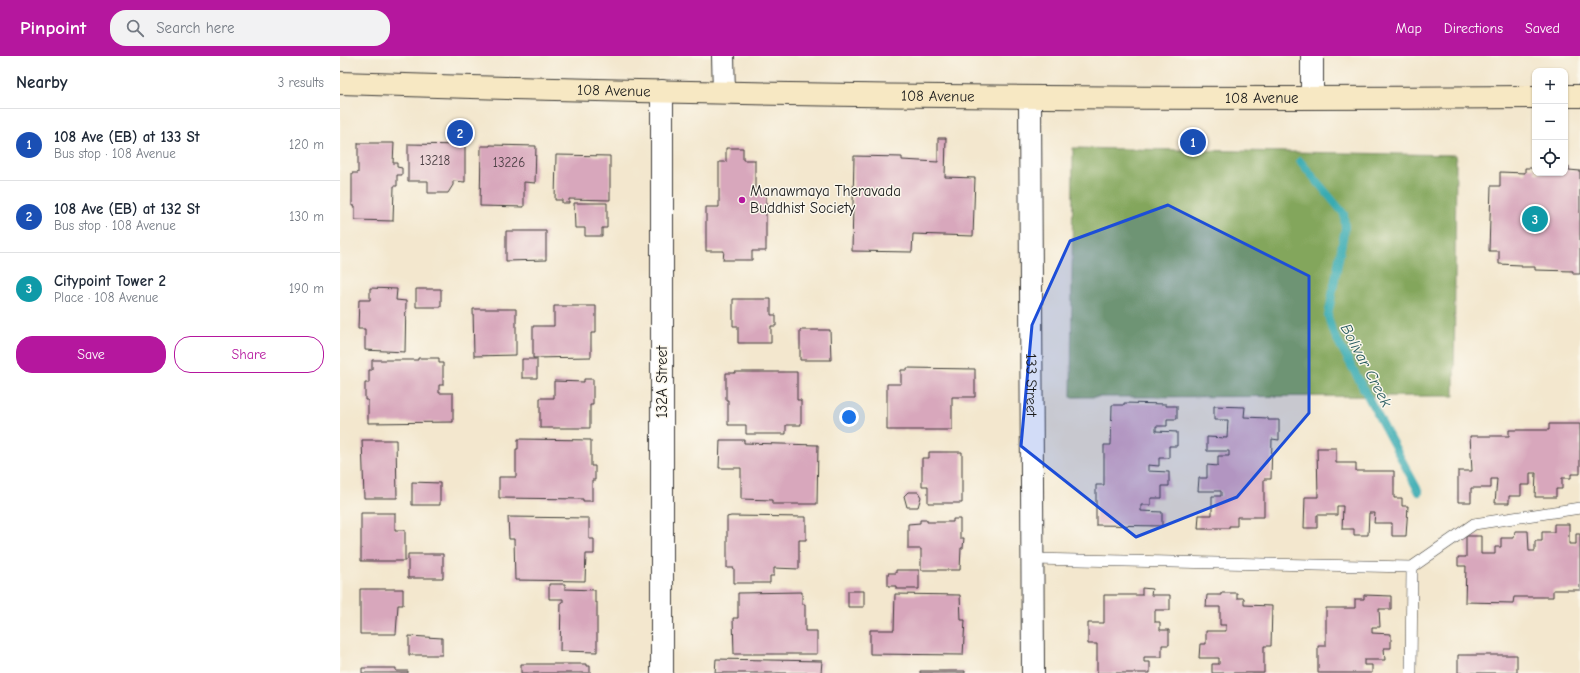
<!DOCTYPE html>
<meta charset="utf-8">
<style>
:root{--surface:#fff;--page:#f2f2f3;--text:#1f2937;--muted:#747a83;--line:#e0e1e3;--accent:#b5179e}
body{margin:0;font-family:"Comic Neue",sans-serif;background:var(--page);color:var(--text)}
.controls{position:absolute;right:12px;top:12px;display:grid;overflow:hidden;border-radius:8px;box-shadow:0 1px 3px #0004}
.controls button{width:36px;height:36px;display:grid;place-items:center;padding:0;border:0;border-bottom:1px solid var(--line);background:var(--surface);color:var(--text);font:20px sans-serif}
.you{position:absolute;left:509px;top:361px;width:14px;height:14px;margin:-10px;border:3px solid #fff;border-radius:50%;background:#1a73e8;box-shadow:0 0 0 6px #1a73e833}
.badge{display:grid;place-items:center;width:26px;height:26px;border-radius:50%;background:var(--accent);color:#fff;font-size:13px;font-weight:700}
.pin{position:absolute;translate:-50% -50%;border:2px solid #fff;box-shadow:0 1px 4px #0006}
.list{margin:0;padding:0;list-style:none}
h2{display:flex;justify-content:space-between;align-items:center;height:52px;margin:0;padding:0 16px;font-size:17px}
h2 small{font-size:13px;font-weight:400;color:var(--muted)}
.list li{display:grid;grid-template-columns:26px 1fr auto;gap:12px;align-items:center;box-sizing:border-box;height:72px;padding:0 16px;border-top:1px solid var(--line)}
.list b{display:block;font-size:15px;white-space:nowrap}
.list p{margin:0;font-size:13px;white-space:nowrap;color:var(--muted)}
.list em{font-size:13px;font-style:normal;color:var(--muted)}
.actions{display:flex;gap:8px;padding:12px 16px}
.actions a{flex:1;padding:9px 0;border:1px solid var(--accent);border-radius:16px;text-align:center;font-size:14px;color:var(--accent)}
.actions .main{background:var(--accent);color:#fff}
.icon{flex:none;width:22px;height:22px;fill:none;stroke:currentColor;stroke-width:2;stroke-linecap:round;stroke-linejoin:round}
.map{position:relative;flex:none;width:1240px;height:617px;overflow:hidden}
header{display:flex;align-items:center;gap:24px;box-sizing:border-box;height:56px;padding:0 20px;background:var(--accent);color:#fff}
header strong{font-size:19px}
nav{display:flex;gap:22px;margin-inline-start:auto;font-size:14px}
.search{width:280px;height:36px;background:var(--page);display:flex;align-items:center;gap:10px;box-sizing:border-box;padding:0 14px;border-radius:16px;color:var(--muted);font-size:15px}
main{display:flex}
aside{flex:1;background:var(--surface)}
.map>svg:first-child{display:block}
</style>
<header>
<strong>Pinpoint</strong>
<div class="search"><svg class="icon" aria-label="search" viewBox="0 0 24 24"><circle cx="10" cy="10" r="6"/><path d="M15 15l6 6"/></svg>Search here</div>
<nav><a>Map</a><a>Directions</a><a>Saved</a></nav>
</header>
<main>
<aside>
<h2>Nearby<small>3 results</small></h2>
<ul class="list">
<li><span class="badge" style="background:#1a4fb4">1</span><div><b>108 Ave (EB) at 133 St</b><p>Bus stop · 108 Avenue</p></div><em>120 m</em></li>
<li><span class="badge" style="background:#1a4fb4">2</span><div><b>108 Ave (EB) at 132 St</b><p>Bus stop · 108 Avenue</p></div><em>130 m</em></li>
<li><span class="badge" style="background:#0f9aa8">3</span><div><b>Citypoint Tower 2</b><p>Place · 108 Avenue</p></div><em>190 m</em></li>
</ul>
<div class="actions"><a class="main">Save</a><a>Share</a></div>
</aside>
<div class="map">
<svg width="1240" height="617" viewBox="0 0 1240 617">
<rect width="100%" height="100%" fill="#fbf7ec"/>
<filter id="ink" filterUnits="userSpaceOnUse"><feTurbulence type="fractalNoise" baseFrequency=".025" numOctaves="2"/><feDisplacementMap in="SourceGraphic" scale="8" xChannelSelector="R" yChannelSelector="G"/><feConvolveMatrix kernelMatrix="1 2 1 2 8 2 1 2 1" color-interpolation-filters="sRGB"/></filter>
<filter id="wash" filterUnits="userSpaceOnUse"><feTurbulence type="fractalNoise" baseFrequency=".012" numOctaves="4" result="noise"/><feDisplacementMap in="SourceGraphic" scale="16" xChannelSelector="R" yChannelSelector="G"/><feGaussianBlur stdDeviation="0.9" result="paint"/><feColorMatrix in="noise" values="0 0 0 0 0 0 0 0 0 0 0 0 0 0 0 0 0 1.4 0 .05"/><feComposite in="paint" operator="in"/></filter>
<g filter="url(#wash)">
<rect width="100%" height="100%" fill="#f3e7ce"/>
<path fill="#83a65c" stroke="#50613c" d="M733,92L1116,99L1114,340L731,341Z"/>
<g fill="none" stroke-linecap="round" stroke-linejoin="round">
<path stroke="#39abb2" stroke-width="8" d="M960,105L1004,158L1005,172L988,260L992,274L1079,436"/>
</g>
<g id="blocks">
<path fill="#d8a7bc" d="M598,82H606L605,121L635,122L633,180L573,178L572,196L512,195L514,100L562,101V104L598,106Z
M18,87H54L53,107H57V111L62,112V119H57V130H54L53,165L15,164V150H12V117H18Z
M68,88L125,89V126L113,125V129L108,137H88V125H68Z
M150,89L196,90L195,127L184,126V151L140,150L141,90H150Z
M386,92H403V104H415V137H426V195H412V204H383L384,195H366V151H379V106H386Z
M216,99L270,100V144L229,143V147H222V144H215Z
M1225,110H1229V114L1240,115V218H1233V215L1195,214V211H1181V209L1159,208V195H1149L1151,130H1160V116L1185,117V112H1195V117H1225Z
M234,147H267V172H262V180H245V172H235Z
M166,175H206V204L166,205Z
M30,232L57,233L56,244L66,245L65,296L25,294V273H18L19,244H30Z
M76,233H101V251H76Z
M393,243H431V259H436V270H431V287H398V270H393Z
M214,250H256V277H251V301L193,302V270H214Z
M133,253H176V299L134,300Z
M460,274H490L491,304H460Z
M78,302H99V307H103V329H99V337H113V366L28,367V344H25V327H29V314H32V304H78Z
M182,303H197V322H182Z
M567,312L635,313V341H612V374H547V328H561V314H567Z
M395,316H457V344H461V369H446V378H406V369H388V344H386V317H395Z
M244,323H253V349H250V372H200V342H214V325L244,326Z
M784,347L826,348V350H837V363H827V370H816V375L837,376V390H829V402H819V410L808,409V415L829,416V430H822V442H811V449H801V455L822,456V470L756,469V429H764V389H771L772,349H784Z
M874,350L905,351L904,361L928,362V364H939V384L932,383L931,423H924V461H897V470H889V472H874V473H858L859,459H872V440H881V435H858L859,422H867V409L878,410V400H889V395H867V381L887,382L888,364H874Z
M1209,368H1240V418H1231V422H1222V433H1216V441H1195L1196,417H1190V429H1181V440H1169V447H1155L1157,423H1151V432H1131V446H1118V415H1132L1130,380H1169V374H1209Z
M178,383L251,384V410H255V424H252V445H243V443L159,442V421H176V393H178Z
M22,384H56L57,442H24Z
M380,384H404V387L478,389L477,448H432V444L401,443V412H379Z
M977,392H996V407H1016V415H1054V442H1062V450H1068L1066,480H1052V467H1034L1035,457H1029L1028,479H1014V473H1002L1003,450H997V459H977V472H964L965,441H978Z
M589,396H622V447H588V430H582V402H589Z
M72,426L100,427V449H72Z
M568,436H578L581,441L578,451H567L564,440Z
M21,457H55V474H65V505H21Z
M391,460L466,461V484H459V513L434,512V520H430V527H394V512H387V461Z
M168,461L249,462V483H254V498H246L245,525L175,524L174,483H169Z
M613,463H620V482H624L623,492H621L620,514H581V493H568V468L580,467V464H587V466H613Z
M1214,468H1229V488H1236V478H1240V534H1213V541H1174L1173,547L1125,546L1126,510H1118V501H1126V480H1141V498H1155V491H1161V482H1174L1175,475H1188L1189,495H1195V485H1202V476H1214Z
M68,498H103V522H68Z
M556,514H579V533H556V530H548V517H556Z
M209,528H225V533L255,534V546H257V596L220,595L221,546H223V543H209Z
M802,532L812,533L811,539H830V554H815V566H820V574H829V589H822V601H804V606H810V617H757V588H748V567H764V539H802Z
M20,533H63V549H58L56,578H20Z
M508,535H524V551H508Z
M462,536V548H465V575H477V598H394L393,562H398V537Z
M881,537H897V542H904V549L932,550L931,590H924V617H872V608H879V602H859L860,588H866V575H886V569H880V551H866L867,539H881Z
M555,538L620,539L621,564H625L623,599L530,598V574H554Z
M1024,539L1051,540V553H1039L1040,571H1032V577L1051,578V592H1044L1045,604H1024V609H1032V617H978V590H986V552H1015V543H1024Z
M69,580L102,582V599H69Z
M1118,599H1177V617H1118Z
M376,603L482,605L481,617H375Z
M181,608H246V610H250V617H181Z
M22,612H56V615H68V617H22Z
M580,615H625V617H580Z"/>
</g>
</g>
<g filter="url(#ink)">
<use href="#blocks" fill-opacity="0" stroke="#3c3a37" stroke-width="1"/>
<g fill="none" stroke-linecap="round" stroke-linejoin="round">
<defs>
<path id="service" d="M692,503L1072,511L1134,468L1240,452
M1071,617L1072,511"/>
<g id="minor">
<path d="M383,0L384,36"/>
<path d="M972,0V41"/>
<path d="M322,35V617"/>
<path id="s1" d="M690,41L693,617"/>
</g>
<g id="secondary">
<path id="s2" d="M0,27C398,40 797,44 1195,41"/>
<path d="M1225,40H1240"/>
</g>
</defs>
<use href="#service" stroke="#3c3a37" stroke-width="12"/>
<use href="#minor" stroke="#3c3a37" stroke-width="24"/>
<use href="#secondary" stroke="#3c3a37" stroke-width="24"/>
<use href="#service" stroke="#fff" stroke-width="11"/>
<use href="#minor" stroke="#fff" stroke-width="22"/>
<use href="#secondary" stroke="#f7e8c3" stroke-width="22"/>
</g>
</g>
<path fill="#1d4ed8" fill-opacity="0.2" stroke="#1d4ed8" stroke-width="3" stroke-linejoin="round" d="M828,149L969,220V357L897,441L796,481L681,390L692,269L730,185Z"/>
<circle fill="#b5179e" stroke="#fbf7ec" stroke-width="1.5" cx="402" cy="144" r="4"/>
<g text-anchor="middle" stroke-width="3" stroke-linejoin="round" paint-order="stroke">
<g font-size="13" fill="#4b3f44">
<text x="95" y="109">13218</text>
<text x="169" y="111">13226</text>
</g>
<g font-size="15" fill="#1c1c1c" stroke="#fbf7ec">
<text dy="5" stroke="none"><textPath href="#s2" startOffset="274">108 Avenue</textPath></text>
<text dy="5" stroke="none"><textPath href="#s2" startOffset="598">108 Avenue</textPath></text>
<text dy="5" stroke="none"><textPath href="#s2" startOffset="922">108 Avenue</textPath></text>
<text transform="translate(322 326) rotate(-90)" y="5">132A Street</text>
<text dy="5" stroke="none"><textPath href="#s1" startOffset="288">133 Street</textPath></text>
</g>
<g font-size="15" fill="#1c1c1c" stroke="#fbf7ec" text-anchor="start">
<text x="410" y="140">Manawmaya Theravada<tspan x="410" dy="17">Buddhist Society</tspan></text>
</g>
<g font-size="16" font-style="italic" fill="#295c60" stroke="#fbf7ec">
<text transform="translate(1027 309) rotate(62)" y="6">Bolivar Creek</text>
</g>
</g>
</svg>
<div class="controls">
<button>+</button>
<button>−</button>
<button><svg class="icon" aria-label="locate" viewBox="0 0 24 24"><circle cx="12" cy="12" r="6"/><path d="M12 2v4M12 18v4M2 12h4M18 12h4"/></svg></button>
</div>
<div class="you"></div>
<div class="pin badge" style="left:853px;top:86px;background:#1a4fb4">1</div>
<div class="pin badge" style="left:120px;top:77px;background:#1a4fb4">2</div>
<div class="pin badge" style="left:1195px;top:163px;background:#0f9aa8">3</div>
</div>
</main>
